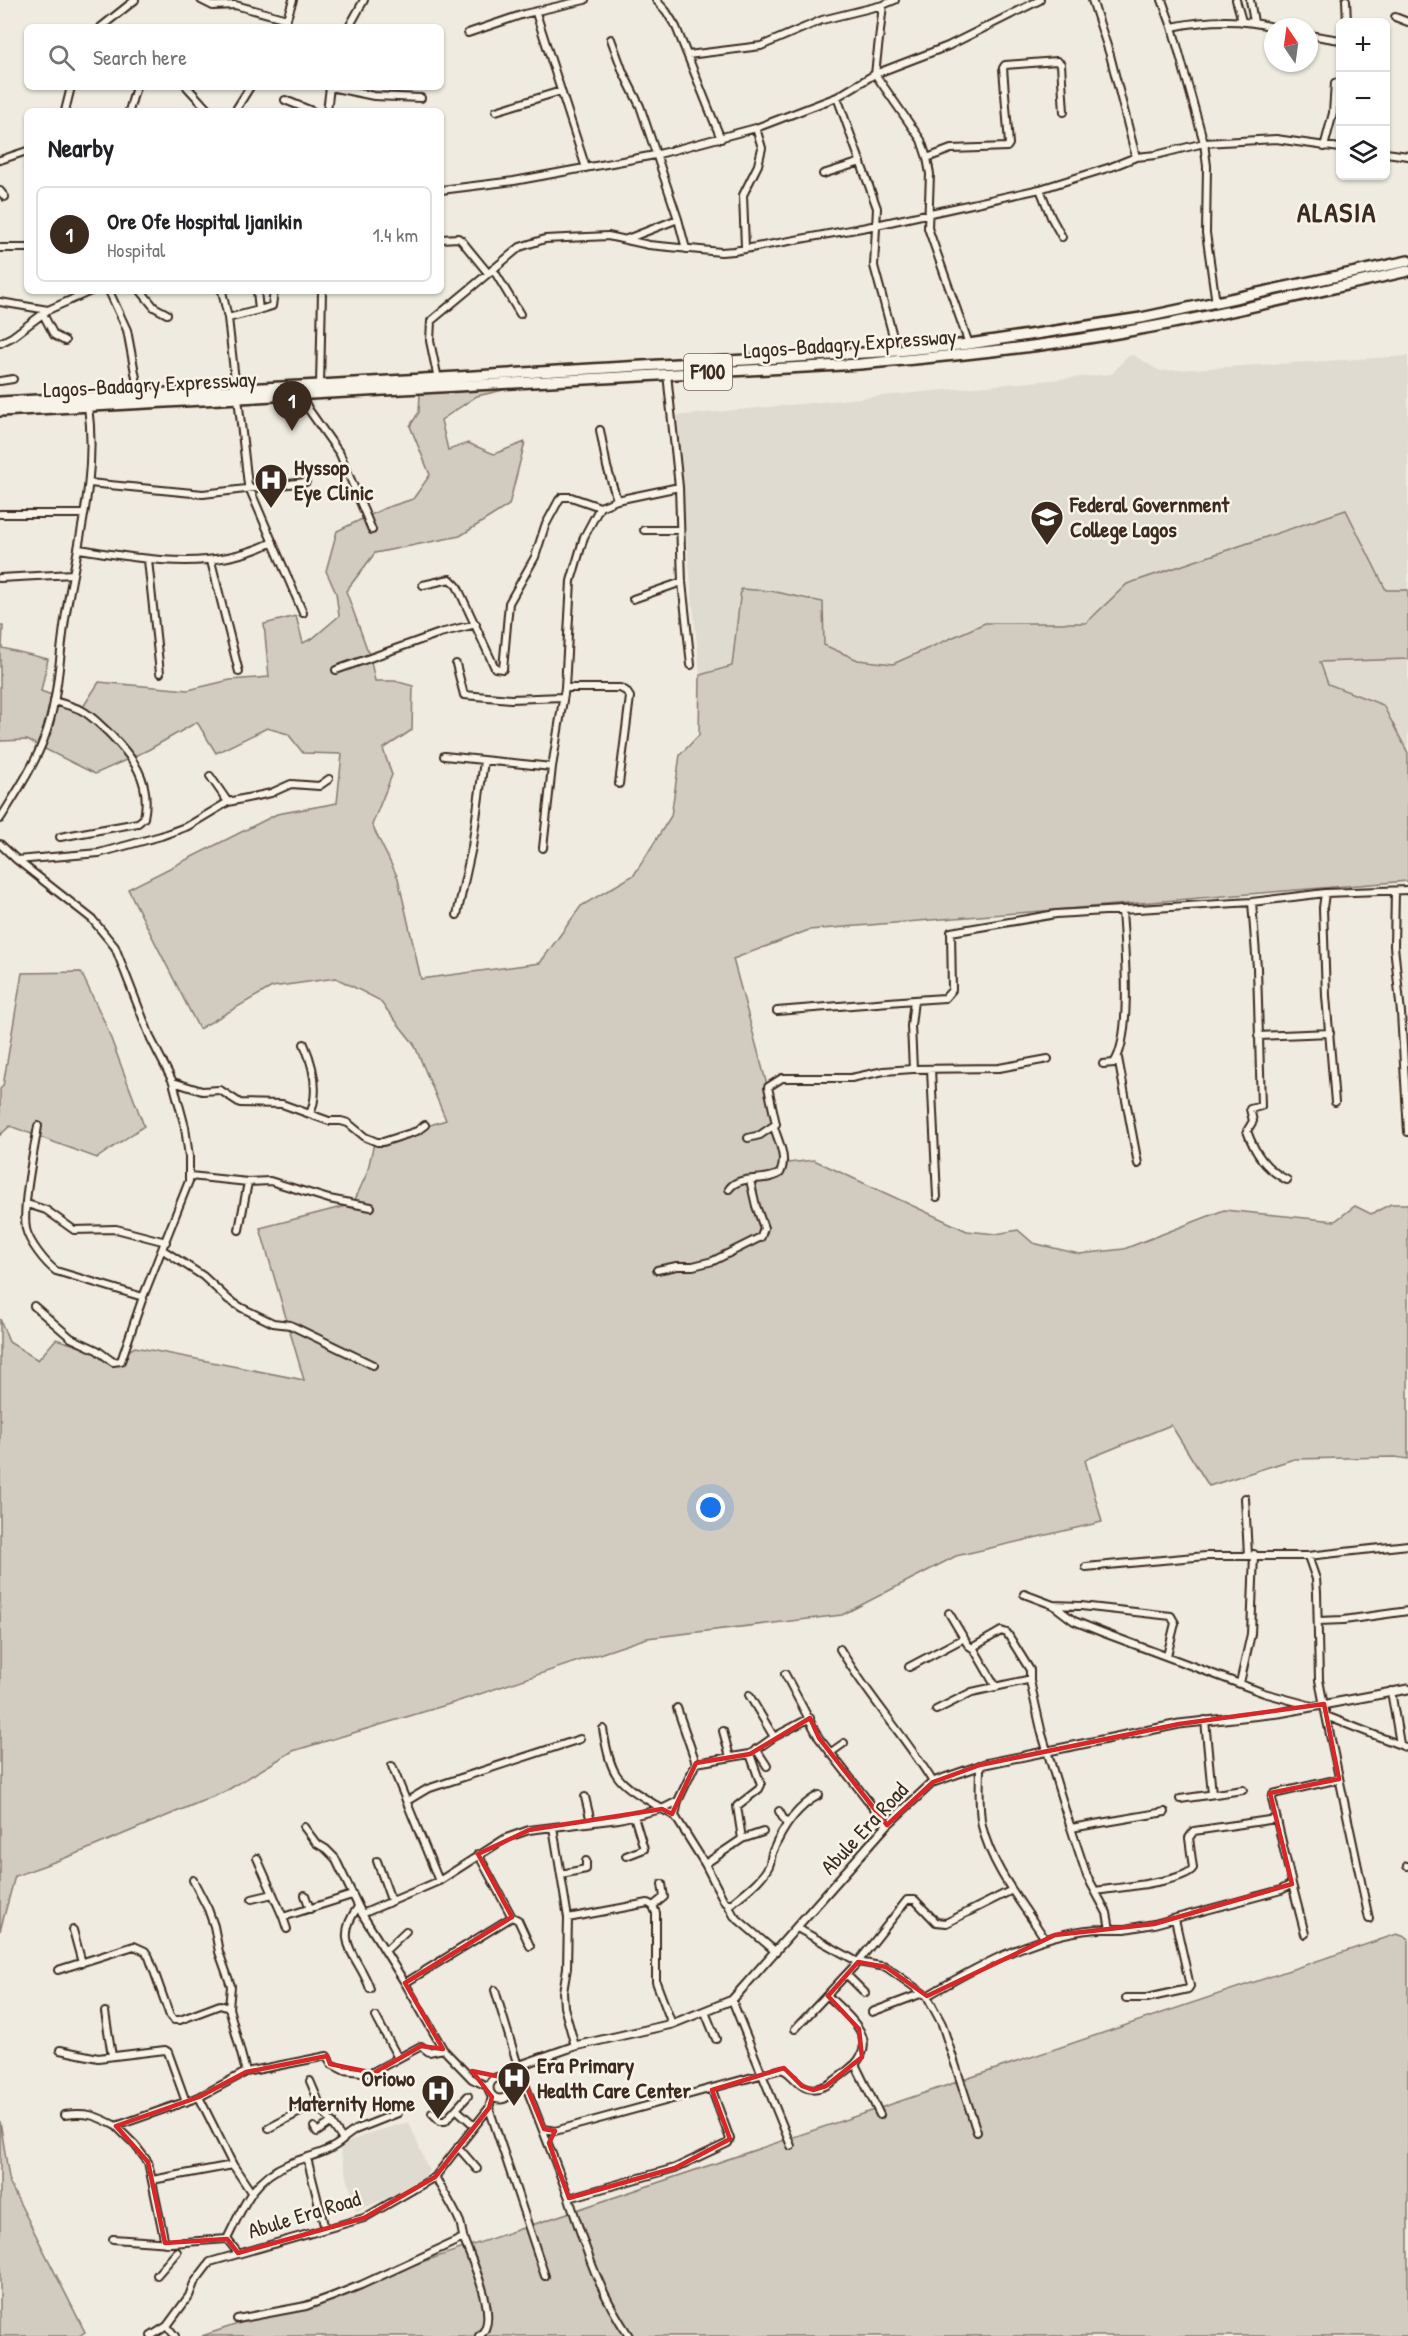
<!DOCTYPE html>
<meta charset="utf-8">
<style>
:root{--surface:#fff;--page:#f2f2f2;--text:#202124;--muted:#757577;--line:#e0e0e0;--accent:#3b2a1e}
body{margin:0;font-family:"Patrick Hand",sans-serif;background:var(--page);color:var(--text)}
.controls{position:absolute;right:18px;top:18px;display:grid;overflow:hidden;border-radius:9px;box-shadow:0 2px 4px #0004}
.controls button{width:54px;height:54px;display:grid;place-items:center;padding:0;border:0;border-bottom:2px solid var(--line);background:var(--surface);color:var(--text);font:30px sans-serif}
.compass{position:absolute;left:1264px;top:18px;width:54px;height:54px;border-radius:50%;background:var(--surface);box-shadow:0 2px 4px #0004;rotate:347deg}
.you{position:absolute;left:711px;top:1508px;width:21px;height:21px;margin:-15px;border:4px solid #fff;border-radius:50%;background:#1a73e8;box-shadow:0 0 0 9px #1a73e833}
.badge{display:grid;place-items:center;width:39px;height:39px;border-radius:50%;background:var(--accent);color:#fff;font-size:20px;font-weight:700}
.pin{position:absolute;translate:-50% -50px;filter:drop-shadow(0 2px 3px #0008)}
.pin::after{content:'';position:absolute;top:32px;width:21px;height:18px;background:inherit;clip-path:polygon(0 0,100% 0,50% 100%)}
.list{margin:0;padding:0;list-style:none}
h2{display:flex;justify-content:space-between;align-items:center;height:78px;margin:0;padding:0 24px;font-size:26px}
h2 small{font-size:20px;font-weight:400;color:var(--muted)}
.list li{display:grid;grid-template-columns:39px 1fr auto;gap:18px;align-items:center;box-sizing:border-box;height:96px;margin:0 12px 12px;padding:0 12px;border:2px solid var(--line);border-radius:9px}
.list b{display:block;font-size:22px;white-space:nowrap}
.list p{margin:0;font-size:20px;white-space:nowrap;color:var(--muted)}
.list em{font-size:20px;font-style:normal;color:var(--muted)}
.icon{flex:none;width:33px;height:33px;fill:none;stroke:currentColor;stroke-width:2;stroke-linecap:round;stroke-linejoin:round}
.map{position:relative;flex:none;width:1408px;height:2336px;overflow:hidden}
.search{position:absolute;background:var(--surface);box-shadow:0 2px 4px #0004;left:24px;top:24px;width:420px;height:66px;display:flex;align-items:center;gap:15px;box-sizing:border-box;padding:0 21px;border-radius:9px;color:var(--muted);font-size:22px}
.panel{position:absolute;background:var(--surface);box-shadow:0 2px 4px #0004;left:24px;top:108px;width:420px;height:186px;border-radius:9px}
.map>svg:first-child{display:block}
</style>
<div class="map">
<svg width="1408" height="2336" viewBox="0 0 1408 2336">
<rect width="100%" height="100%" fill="#efebe0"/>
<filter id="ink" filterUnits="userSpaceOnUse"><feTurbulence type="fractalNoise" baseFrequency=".0167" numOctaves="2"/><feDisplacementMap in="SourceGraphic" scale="12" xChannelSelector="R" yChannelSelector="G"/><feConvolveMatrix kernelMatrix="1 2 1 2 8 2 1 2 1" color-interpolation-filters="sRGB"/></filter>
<g filter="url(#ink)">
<path fill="#e0dbd0" d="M1133,355L1160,371L1408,356V881L699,735L700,675L674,416L1112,374L1127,356Z
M409,2122L429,2171L418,2185L356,2211L339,2146L370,2133Z"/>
<path fill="#d1cbc0" stroke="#867a6f" stroke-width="1.5" d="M521,386L477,396L441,420L448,450L468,443L494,454L525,442L509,505L460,536L375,553L346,591L370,657L375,681H395L413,686L412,730L383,749L392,775L372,825L398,878L421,979L540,963L581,906L634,875L671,816L680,755L699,735L700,675L732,666L741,589L771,591L823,602L824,645L858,660L893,664L985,623H1086L1127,584L1346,510L1386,590H1408V659L1320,662L1328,684L1383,705L1408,753V881L809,930L733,959L788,1163L814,1160L967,1231L996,1234L1018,1230L1033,1243L1079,1254L1124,1249L1224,1210L1335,1221L1355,1206L1371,1214L1391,1204H1408V1459L1395,1457L1294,1459L1209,1486L1171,1425L1085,1460L1102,1522L956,1556L842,1615L647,1638L453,1703L293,1751L226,1791L76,1854L15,1876L0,1931V1319L9,1342L38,1360L56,1339L116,1358L135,1347L304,1380L260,1228L353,1204L367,1173L374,1143L446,1120L414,1044L379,1000L336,978L272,987L199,1029L128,889L277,814L337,803L342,754L303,753L288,734L267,728L216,753L197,722L148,750L95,774L27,740L0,741V626H3L2,648L48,659L41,691L83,707L99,682L188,690L230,680L269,677L264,624L296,616L303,643L313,638L339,616L336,593L326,571L337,531L385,508L413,499L430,475L410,426L419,412L420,394Z
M81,972L105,1023L144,1126L97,1158L10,1126L0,1135V1089L3,1086L22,973Z
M1397,1934L1408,1938V2336H202Z
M0,2121L10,2184L85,2332L79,2336H0Z"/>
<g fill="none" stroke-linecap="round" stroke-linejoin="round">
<defs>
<path id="minor" d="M201,0L213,6L235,5L287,19
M656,0L666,11L676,27L721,139
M1092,0L1110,55L1136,157
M1162,0L1172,27L1204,143L1207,166L1206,233L1216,303
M1236,0L1242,21
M1250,0L1254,22
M1346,0L1347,22
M883,5L875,74L921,140L927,158L930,174L928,228L969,344
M536,13L586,168
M1395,17L1408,22
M101,27L135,0
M284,27L293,0
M349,27L364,0
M1172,27C1206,20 1240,18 1273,27
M468,33L524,14L585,0
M1309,35L1340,40
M611,39L623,72L640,106L678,219L686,249
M688,55L761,46L822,20L883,5L895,0
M187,87L209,111
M330,87L374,96L421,98
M837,97L877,208L874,266L897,351
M285,100L312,111
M65,111L71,87
M129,111L136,87
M235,111L250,87
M327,111L330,87
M496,111L561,91
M1324,147L1333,113L1335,83L1340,82
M1386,153L1408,156
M927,158L951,149L1007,147L1009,144L1003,68L1005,65L1057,61L1061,64L1064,112
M0,160L27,151
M823,174L861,162
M1040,189L1051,217L1062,237
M441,190L514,181L655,155L756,128L837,97L875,74L948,46L1040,0
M0,191L5,197
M441,239L458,238L461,240L488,273
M627,239L678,219
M745,247L743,195L758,165L762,148L756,128
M0,248H27
M493,269L520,314
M109,291L127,330L139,394
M141,291L154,307L167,314
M222,291L228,318L236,389
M0,302L48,310
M259,310L272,306L274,291
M43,314L54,335L65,341
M228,318L259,310L257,291
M0,343L12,337L48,310L91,291
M667,374L679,487L682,582L691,665
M438,379L430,341L431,321L520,247L545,239L608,236L649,245L721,252L734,251L867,227L1040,189L1111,167L1136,157L1156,155L1204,143L1276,139L1340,148
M0,381L13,379
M320,385L322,291
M301,395L309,410L340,454L372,530
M238,398L248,485L303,613
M600,430L607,467L617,500
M89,483L203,494L306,482
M0,514H83
M644,530H680
M79,549C145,559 210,573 273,542
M148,560L160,673
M211,561L239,672
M0,578L73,574
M423,585L450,579L457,586L495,668L503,669L509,603L535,557L545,526L559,500L562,497H571L600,507
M633,599L682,582
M456,664L464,695L511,699L562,697
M336,670L440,633L476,624
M565,688H620L626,691L630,697L619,784
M54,701C63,704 73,706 81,710C91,715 99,724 107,731C132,756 152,780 144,818L138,823L60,837
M444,756L552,767
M210,776L228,802
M0,819C16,793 33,768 44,739C59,699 59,655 66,613C77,545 98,476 88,406
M0,844L17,860L92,919L115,947L151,1039L173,1082L185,1127L189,1157V1181L143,1297L121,1361L113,1362L97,1350L71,1338L34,1306
M543,848L552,767L565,688L571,581L584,537L600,507L617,500L679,487
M17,860L99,853L161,836L188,826L228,802L271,793L291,784L319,786L329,779
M1395,891L1394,946L1401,1013L1408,1132
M1325,893L1323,908L1326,996L1335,1102
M1252,902L1257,968L1261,1106L1250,1109L1253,1121L1247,1131C1255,1153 1265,1169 1287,1180
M457,915L472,847L484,761
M777,1011L914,1000
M1258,1036L1330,1033
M304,1044C313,1065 320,1091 310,1114
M1118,1058L1138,1164
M1103,1064L1114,1063C1133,1035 1124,944 1122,910
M913,1069L911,1026L914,1000L945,998L952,990L951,932L1056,914L1252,902L1325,893L1408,890
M931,1069L937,1197
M173,1082L202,1091L220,1090L240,1103L282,1104L329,1121H341L348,1123L365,1137L377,1142H383L417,1131L425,1125
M38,1126C34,1151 22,1205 26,1229C29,1242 45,1263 56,1271L143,1297
M748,1138L760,1135L776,1124L768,1087L782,1078H851L884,1071L913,1069L999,1068L1048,1059
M190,1176L248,1182L270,1181L329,1199L371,1207
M729,1189C739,1174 766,1183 780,1173C788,1158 778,1141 774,1127
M27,1204L46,1210L74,1230L116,1229L166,1242
M239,1230L248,1182
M163,1250L203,1276L229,1300L242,1308L273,1323L290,1325L373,1365
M657,1270L677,1266H693L713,1261L761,1237L764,1228L756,1206L750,1180
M1245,1498L1248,1555
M1308,1556L1316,1579L1317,1592L1319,1680L1326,1716L1408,1748
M1086,1567L1206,1556H1308L1408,1545
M1024,1594L1053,1605L1074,1621L1104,1633L1264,1693L1312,1706
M1053,1605L1081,1606L1171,1616L1175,1623L1167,1656
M949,1613L968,1645L974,1649
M1318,1621L1344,1620L1408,1611
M840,1649C868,1696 905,1736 933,1782
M909,1667L964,1638
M785,1674L819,1738L887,1825
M1240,1683L1251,1634L1254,1554
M996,1687L974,1649L975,1646L1001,1631L1007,1633L1030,1670V1681
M1391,1691L1400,1744
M749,1695L774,1737
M677,1708L696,1763
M1326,1716L1369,1919
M1205,1720L1212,1794
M603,1729C612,1783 618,1781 662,1809L678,1801
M723,1731L730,1757
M756,1749L767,1766
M830,1753L844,1743
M980,1765C980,1785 978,1806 982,1826C992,1868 1022,1903 1045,1939
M392,1766L439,1881
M585,1797L591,1822
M1180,1799L1243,1790
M407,1801L427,1789L580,1739
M779,1811L787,1825
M675,1816L678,1801L696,1763L750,1754L774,1737L810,1718
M304,1827L316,1843L326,1849L335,1858L362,1914L405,1983L443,2049L472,2079L489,2087
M553,1827L568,1918L567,1968L563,1992L564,2007L575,2046
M1071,1828L1165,1812
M742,1839L763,1832
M478,1854L512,1917L518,1920L530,1946
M626,1856L644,1849L634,1816
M257,1858L283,1917L352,1895
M377,1861L391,1900
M705,1864L742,1839L737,1806L759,1789L761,1785L750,1754
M1407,1866H1408
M561,1874L586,1869V1861
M193,1880L208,1909L214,1926L219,1952L231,1986L229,2008
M1292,1884L1305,1934
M1095,1891C1114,1888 1185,1882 1193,1868L1189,1838L1194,1831L1276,1819
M305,1895L310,1909
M252,1899L273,1894
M727,1903L734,1916L776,1952
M653,1906L656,1913V1982L672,2024
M653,1906L664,1897L662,1884
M358,1907C331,1943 360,1957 370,1989
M362,1914L439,1881L506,1838L529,1830L619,1819L662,1809L675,1816L705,1864L724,1901L727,1903H732C745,1892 761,1881 769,1866C771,1862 771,1857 772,1853C782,1829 796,1807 819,1795
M283,1917L287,1929
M568,1918L648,1903L653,1906
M797,1928L858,1962L886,1967L927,1996L942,2024L977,2132
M1110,1929H1125L1154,1924L1281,1890L1292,1884L1272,1799L1273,1794L1339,1779
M73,1930L82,1963
M385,1951L406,1931
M58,1970L134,1946L145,1951L149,1957L170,2016L174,2020H180L220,2005L229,2008L246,2072
M847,1975L865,1993
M405,1983L512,1917
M495,1990L518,2066L569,2198L675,2168L728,2143L730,2139L712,2090
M828,1996C846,2014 880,2038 855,2064L880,2115
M927,1996C979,1965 1049,1927 1110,1929L1107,1913L1087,1876L1066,1813L1042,1734L1030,1681L1027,1680L972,1692L936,1710
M1126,1998H1147L1188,1989L1190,1986L1175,1919
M732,2000L791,2146
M105,2012L112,2056
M705,2012L716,2039
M872,2012L923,1993
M376,2017L398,2058
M795,2029L858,1962L907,1900H915L936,1922L946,1923L1012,1890
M60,2050L98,2058L165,2050L168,2052L186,2102
M199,2097L233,2165L251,2192
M489,2108L545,2276
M456,2109L475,2126
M432,2113L440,2121H445L468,2096
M64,2115C87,2112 95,2115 116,2126L199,2097L246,2072L327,2056L331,2064L343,2070L371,2073L421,2046L429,2052L443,2049
M116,2126L135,2145L148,2162L165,2243
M314,2127L317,2132L332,2122
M269,2128L319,2102
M544,2129L555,2131L782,2069C789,2072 794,2079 800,2084C819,2099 841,2075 855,2064
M344,2138L355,2130L398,2113
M458,2147L477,2169
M307,2158L325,2229
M435,2177C443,2191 453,2206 460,2222C462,2228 462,2234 464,2240C471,2260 502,2321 479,2336
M152,2180L233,2165
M569,2198C586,2250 598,2290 629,2336
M113,2239L171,2243L227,2239
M238,2253L227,2239C243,2207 252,2179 288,2164C307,2156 327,2154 343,2140L322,2109L310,2081
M157,2275L177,2252
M237,2319L306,2306L331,2297L361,2285L463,2238
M167,2326L175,2336
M151,2336L167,2326L189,2296L194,2283L210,2262L364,2218L435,2177L489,2108L492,2097"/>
<path id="tertiary" d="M489 2088a11 11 0 1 1 22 0a11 11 0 1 1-22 0Z
M506,2078L518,2066L575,2046L672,2024L732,2000L887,1825L933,1782L985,1764L1179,1724L1279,1713L1408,1689"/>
<path id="trunk" d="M0,402L320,385L897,351L969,344L1141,318L1408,261
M0,411L860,364C948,356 1036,348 1123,332C1219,316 1313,292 1408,271"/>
</defs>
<use href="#minor" stroke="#3b2a1e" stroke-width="10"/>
<use href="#tertiary" stroke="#3b2a1e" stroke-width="11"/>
<use href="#trunk" stroke="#3b2a1e" stroke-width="14"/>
<use href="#minor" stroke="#f7f3e8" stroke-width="6"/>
<use href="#tertiary" stroke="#f7f3e8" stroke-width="7"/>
<use href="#trunk" stroke="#f7f3e8" stroke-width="9"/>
</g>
</g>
<path fill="none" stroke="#d62828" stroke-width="4.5" stroke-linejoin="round" d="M1324,1704L1339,1779L1270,1793L1292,1884L1154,1924L1055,1935L927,1996L886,1967L858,1962L828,1996L859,2029L862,2057L826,2086L813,2090L802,2086L784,2068L712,2090L730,2139L675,2168L569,2198L549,2143L555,2131L544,2129L518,2066L506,2078L472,2071L492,2097L489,2108L435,2177L364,2218L238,2253L227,2239L165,2243L148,2162L116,2126L199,2097L246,2072L327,2056L330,2064L374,2073L421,2046L443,2049L405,1983L512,1917L478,1854L529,1830L662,1809L672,1814L696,1763L750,1754L810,1718L819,1738L887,1825L933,1782L980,1765L1179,1724Z"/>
<defs>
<symbol id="hospital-pin" viewBox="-11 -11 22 30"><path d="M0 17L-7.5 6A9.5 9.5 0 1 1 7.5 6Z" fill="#3b2a1e" stroke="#f7f3e8"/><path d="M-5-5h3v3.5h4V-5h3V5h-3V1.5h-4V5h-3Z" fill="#fff"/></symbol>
<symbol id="school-pin" viewBox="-11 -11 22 30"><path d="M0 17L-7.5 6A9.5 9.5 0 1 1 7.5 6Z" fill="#3b2a1e" stroke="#f7f3e8"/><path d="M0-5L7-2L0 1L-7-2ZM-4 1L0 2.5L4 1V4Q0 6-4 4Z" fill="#fff"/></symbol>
</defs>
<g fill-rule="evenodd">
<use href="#hospital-pin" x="252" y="461" width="38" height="52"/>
<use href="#school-pin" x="1028" y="498" width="38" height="52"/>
<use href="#hospital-pin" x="495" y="2059" width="38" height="52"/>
<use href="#hospital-pin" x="419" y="2072" width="38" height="52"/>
</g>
<g text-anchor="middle" stroke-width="5" stroke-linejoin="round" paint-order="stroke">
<rect fill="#f7f3e8" stroke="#73665b" stroke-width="1.5" x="684" y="354" width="48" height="36" rx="4.5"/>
<g font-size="21" font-weight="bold" fill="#3b2a1e">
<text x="708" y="379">F100</text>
</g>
<g font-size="22" fill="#3b2a1e" stroke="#f7f3e8">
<text transform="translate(850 343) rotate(-4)" y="8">Lagos-Badagry Expressway</text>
<text transform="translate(150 384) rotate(-3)" y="8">Lagos-Badagry Expressway</text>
<text transform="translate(864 1828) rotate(-47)" y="8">Abule Era Road</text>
<text transform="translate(304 2214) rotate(-17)" y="8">Abule Era Road</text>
</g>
<g font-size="22" font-weight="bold" fill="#3b2a1e" stroke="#f7f3e8" text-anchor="start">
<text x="294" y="475">Hyssop<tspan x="294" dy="25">Eye Clinic</tspan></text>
<text x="1070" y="512">Federal Government<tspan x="1070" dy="25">College Lagos</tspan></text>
<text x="537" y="2073">Era Primary<tspan x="537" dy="25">Health Care Center</tspan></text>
<text x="415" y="2086" text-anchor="end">Oriowo<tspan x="415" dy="25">Maternity Home</tspan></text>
</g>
<g font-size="28" font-weight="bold" letter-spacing="1.5" fill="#3b2a1e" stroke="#f7f3e8">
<text x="1337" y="222">ALASIA</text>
</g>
</g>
</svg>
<div class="controls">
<button>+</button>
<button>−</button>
<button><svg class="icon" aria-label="layers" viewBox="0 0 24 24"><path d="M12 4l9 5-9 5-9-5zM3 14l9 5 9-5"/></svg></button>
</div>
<svg class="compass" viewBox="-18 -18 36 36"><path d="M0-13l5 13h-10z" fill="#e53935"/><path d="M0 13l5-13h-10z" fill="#757577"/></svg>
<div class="you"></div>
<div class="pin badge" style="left:292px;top:431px">1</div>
<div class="search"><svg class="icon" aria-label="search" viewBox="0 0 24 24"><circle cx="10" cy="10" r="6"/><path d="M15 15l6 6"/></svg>Search here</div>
<section class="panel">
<h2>Nearby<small></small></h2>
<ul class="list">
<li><span class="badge">1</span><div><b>Ore Ofe Hospital Ijanikin</b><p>Hospital</p></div><em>1.4 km</em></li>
</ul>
</section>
</div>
